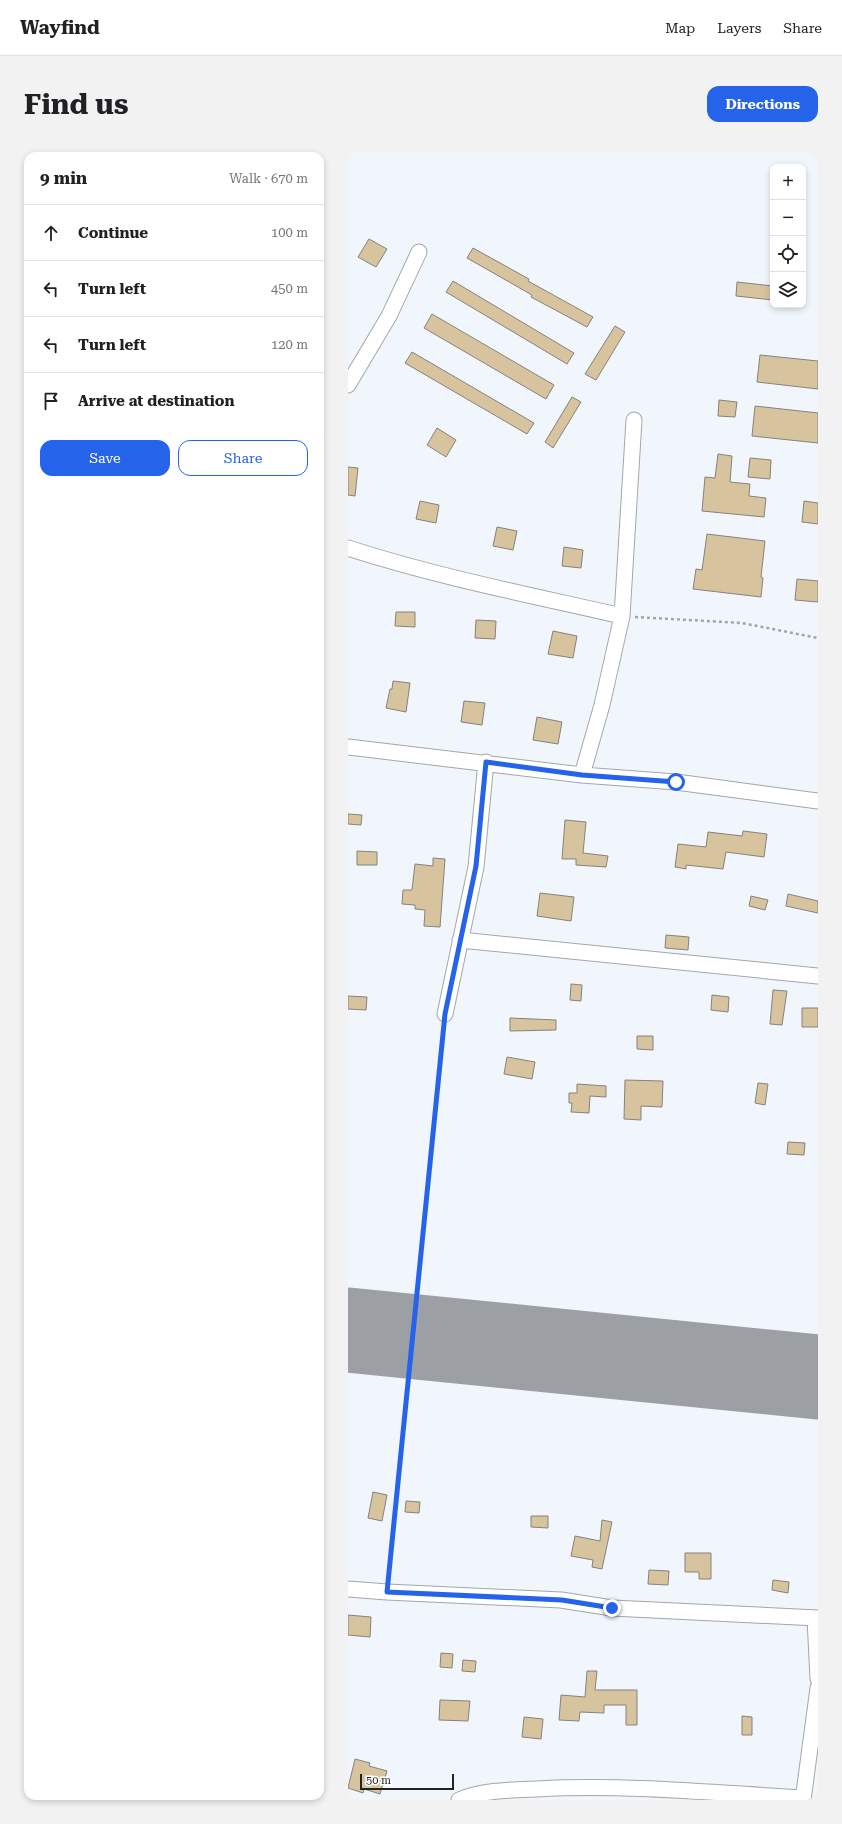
<!DOCTYPE html>
<meta charset="utf-8">
<style>
:root{--surface:#fff;--page:#f2f2f2;--text:#202124;--muted:#757577;--line:#e0e0e0;--accent:#2563eb}
body{margin:0;font-family:"Roboto Serif",serif;background:var(--page);color:var(--text)}
.controls{position:absolute;right:12px;top:12px;display:grid;overflow:hidden;border-radius:8px;box-shadow:0 2px 6px #0003}
.controls button{width:36px;height:36px;display:grid;place-items:center;padding:0;border:0;border-bottom:1px solid var(--line);background:var(--surface);color:var(--text);font:20px sans-serif}
.scale{position:absolute;left:12px;bottom:10px;width:94px;box-sizing:border-box;padding-left:4px;border:2px solid #212325;border-top:0;font-size:11px;line-height:14px;white-space:nowrap;color:#212325;-webkit-text-stroke:3px #fff;paint-order:stroke}
.stop{position:absolute;width:12px;height:12px;margin:-9px;border:3px solid #2563eb;border-radius:50%;background:#fff}
.stop.end{background:#2563eb;border-color:#fff;box-shadow:0 1px 4px #0008}
.list{margin:0;padding:0;list-style:none}
h2{display:flex;justify-content:space-between;align-items:center;height:52px;margin:0;padding:0 16px;font-size:17px}
h2 small{font-size:13px;font-weight:400;color:var(--muted)}
.list li{display:grid;grid-template-columns:26px 1fr auto;gap:12px;align-items:center;box-sizing:border-box;height:56px;padding:0 16px;border-top:1px solid var(--line)}
.list b{display:block;font-size:15px;white-space:nowrap}
.list em{font-size:13px;font-style:normal;color:var(--muted)}
.actions{display:flex;gap:8px;padding:12px 16px}
.actions a{flex:1;padding:9px 0;border:1px solid var(--accent);border-radius:12px;text-align:center;font-size:14px;color:var(--accent)}
.actions .main{background:var(--accent);color:#fff}
.icon{flex:none;width:22px;height:22px;fill:none;stroke:currentColor;stroke-width:2;stroke-linecap:round;stroke-linejoin:round}
.map{position:relative;flex:none;width:470px;height:1648px;overflow:hidden;border-radius:12px}
header{display:flex;align-items:center;gap:24px;box-sizing:border-box;height:56px;padding:0 20px;background:var(--surface);border-bottom:1px solid var(--line)}
header strong{font-size:19px}
nav{display:flex;gap:22px;margin-inline-start:auto;font-size:14px}
.intro{display:flex;align-items:center;justify-content:space-between;box-sizing:border-box;height:96px;padding:0 24px}
h1{margin:0;font-size:28px}
.button{padding:10px 18px;border-radius:12px;background:var(--accent);color:#fff;font-size:14px;font-weight:700}
main{display:flex;gap:24px;padding:0 24px}
aside{flex:1;background:var(--surface);border-radius:12px;box-shadow:0 2px 6px #0003}
.map>svg:first-child{display:block}
</style>
<header>
<strong>Wayfind</strong>
<nav><a>Map</a><a>Layers</a><a>Share</a></nav>
</header>
<div class="intro"><h1>Find us</h1><a class="button">Directions</a></div>
<main>
<aside>
<h2>9 min<small>Walk · 670 m</small></h2>
<ul class="list">
<li><svg class="icon" aria-label="ahead" viewBox="0 0 24 24"><path d="M12 20V5M6 11l6-6 6 6"/></svg><div><b>Continue</b></div><em>100 m</em></li>
<li><svg class="icon" aria-label="left" viewBox="0 0 24 24"><path d="M17 20v-9H6M10 6l-5 5 5 5"/></svg><div><b>Turn left</b></div><em>450 m</em></li>
<li><svg class="icon" aria-label="left" viewBox="0 0 24 24"><path d="M17 20v-9H6M10 6l-5 5 5 5"/></svg><div><b>Turn left</b></div><em>120 m</em></li>
<li><svg class="icon" aria-label="arrive" viewBox="0 0 24 24"><path d="M6 21V4h12l-3 4 3 4H6"/></svg><div><b>Arrive at destination</b></div></li>
</ul>
<div class="actions"><a class="main">Save</a><a>Share</a></div>
</aside>
<div class="map">
<svg width="470" height="1648" viewBox="0 0 470 1648">
<rect width="100%" height="100%" fill="#f0f6fb"/>
<g fill="none" stroke-linecap="round" stroke-linejoin="round">
<path stroke="#9ca0a4" stroke-width="85" d="M0,1178L470,1225"/>
</g>
<path fill="#d7c49f" stroke="#85827c" d="M21,87L39,97L28,115L10,105Z
M125,96L181,127L180,129L245,165L239,175L183,145L184,143L119,106Z
M105,129L226,201L219,212L98,140Z
M389,130L425,134V148L388,144Z
M84,162L206,233L198,247L76,176Z
M267,174L277,180L248,228L237,222Z
M64,200L186,271L179,282L57,211Z
M412,203L470,209V237L409,230Z
M224,245L233,250L205,296L197,290Z
M371,248L389,250L387,265L370,264Z
M407,254L470,261V291L404,284Z
M89,276L108,288L98,305L79,293Z
M370,302L384,304L382,330L402,332L401,344L418,346L416,365L354,359L357,325L367,326Z
M402,306L423,308L422,327L400,325Z
M0,315L10,316L7,344L0,343Z
M72,349L91,353L88,371L68,367Z
M456,349L470,351V372L454,370Z
M149,375L169,379L165,398L145,394Z
M359,382L417,389L413,425L415,426L413,445L345,437L348,417L354,418Z
M216,395L235,398L233,416L214,414Z
M449,427L470,429V450L447,448Z
M48,460H67V475L47,474Z
M128,468L148,469L147,487L127,486Z
M205,479L229,484L225,506L200,502Z
M45,529L62,531L58,560L38,556L42,537H44Z
M116,549L137,551L134,573L113,570Z
M189,565L214,570L210,592L185,588Z
M0,662L14,663L13,673L0,672Z
M217,668L238,670L235,701L260,704L258,715L228,713V707H214Z
M395,679L419,682L416,705L378,700L375,717L338,713V717L327,715L330,692L358,695L360,680L394,684Z
M9,699L29,700V713H9Z
M85,706L97,707L92,775L76,774L77,758L67,757V753L54,752L55,738H64L67,712L85,714Z
M192,741L226,745L223,769L189,764Z
M440,742L470,749V761L438,754Z
M403,744L420,748L417,758L401,754Z
M318,783L341,785L340,798L317,796Z
M223,832L234,833L233,849L222,848Z
M425,838L439,839L434,873L422,872Z
M364,843L381,845L380,860L363,858Z
M0,844L19,845L18,858L0,857Z
M454,856H470V875H454Z
M162,866L208,868V878L162,879Z
M289,884H305V898L289,897Z
M159,905L187,910L184,927L156,922Z
M277,928L315,929L314,955L293,954V968L276,967Z
M410,931L420,932L417,953L407,951Z
M229,932L258,934V945L242,944L241,961L223,960L224,951H221V941H229Z
M440,990L457,991L456,1003L439,1002Z
M25,1340L39,1343L34,1369L20,1366Z
M58,1349L72,1350L71,1361L57,1360Z
M183,1364H200V1376L183,1375Z
M254,1368L264,1370L254,1417L244,1415L245,1408L223,1404L227,1384L252,1389Z
M337,1401H363V1427H351V1420H337Z
M301,1418L321,1419L320,1433L300,1432Z
M425,1428L441,1430L440,1441L424,1438Z
M0,1463L23,1465L22,1485L0,1483Z
M93,1501L105,1502L104,1516L92,1515Z
M115,1508L128,1509L127,1520L114,1519Z
M239,1519H249L247,1538H289V1573H278V1553H256V1561L232,1560L231,1569L211,1568L213,1543L237,1545Z
M92,1548L122,1549L120,1569L91,1568Z
M394,1564L404,1565V1583H394Z
M176,1565L195,1567L193,1587L174,1585Z
M7,1607L22,1611L21,1614L39,1619L32,1642L16,1637L15,1641L0,1636Z"/>
<g fill="none" stroke-linecap="round" stroke-linejoin="round">
<defs>
<path id="minor" d="M0,233L41,164L71,100
M0,396C90,425 182,443 274,464
M0,595L234,623L328,630L470,649
M234,623L254,553L274,464L286,268
M112,788L470,824
M97,862L128,715L138,610
M0,1437L39,1440L213,1448L264,1456L470,1466
M467,1466L470,1527
M111,1648C135,1638 163,1638 189,1637C277,1632 367,1641 455,1646
M455,1648L470,1536"/>
</defs>
<use href="#minor" stroke="#a1a7ab" stroke-width="17"/>
<path stroke="#a1a6aa" stroke-width="2.5" stroke-dasharray="3 3" stroke-linecap="butt" d="M287,465L394,471L470,486
M40,1428L96,874"/>
<use href="#minor" stroke="#fff" stroke-width="15"/>
</g>
<g fill="none" stroke-linecap="round" stroke-linejoin="round">
<path stroke="#2563eb" stroke-width="5" d="M264,1456L214,1448L39,1440L97,862L128,714L138,610L234,623L328,630"/>
</g>
</svg>
<div class="controls">
<button>+</button>
<button>−</button>
<button><svg class="icon" aria-label="locate" viewBox="0 0 24 24"><circle cx="12" cy="12" r="6"/><path d="M12 2v4M12 18v4M2 12h4M18 12h4"/></svg></button>
<button><svg class="icon" aria-label="layers" viewBox="0 0 24 24"><path d="M12 4l9 5-9 5-9-5zM3 14l9 5 9-5"/></svg></button>
</div>
<div class="scale">50 m</div>
<div class="stop" style="left:328px;top:630px"></div>
<div class="stop end" style="left:264px;top:1456px"></div>
</div>
</main>
